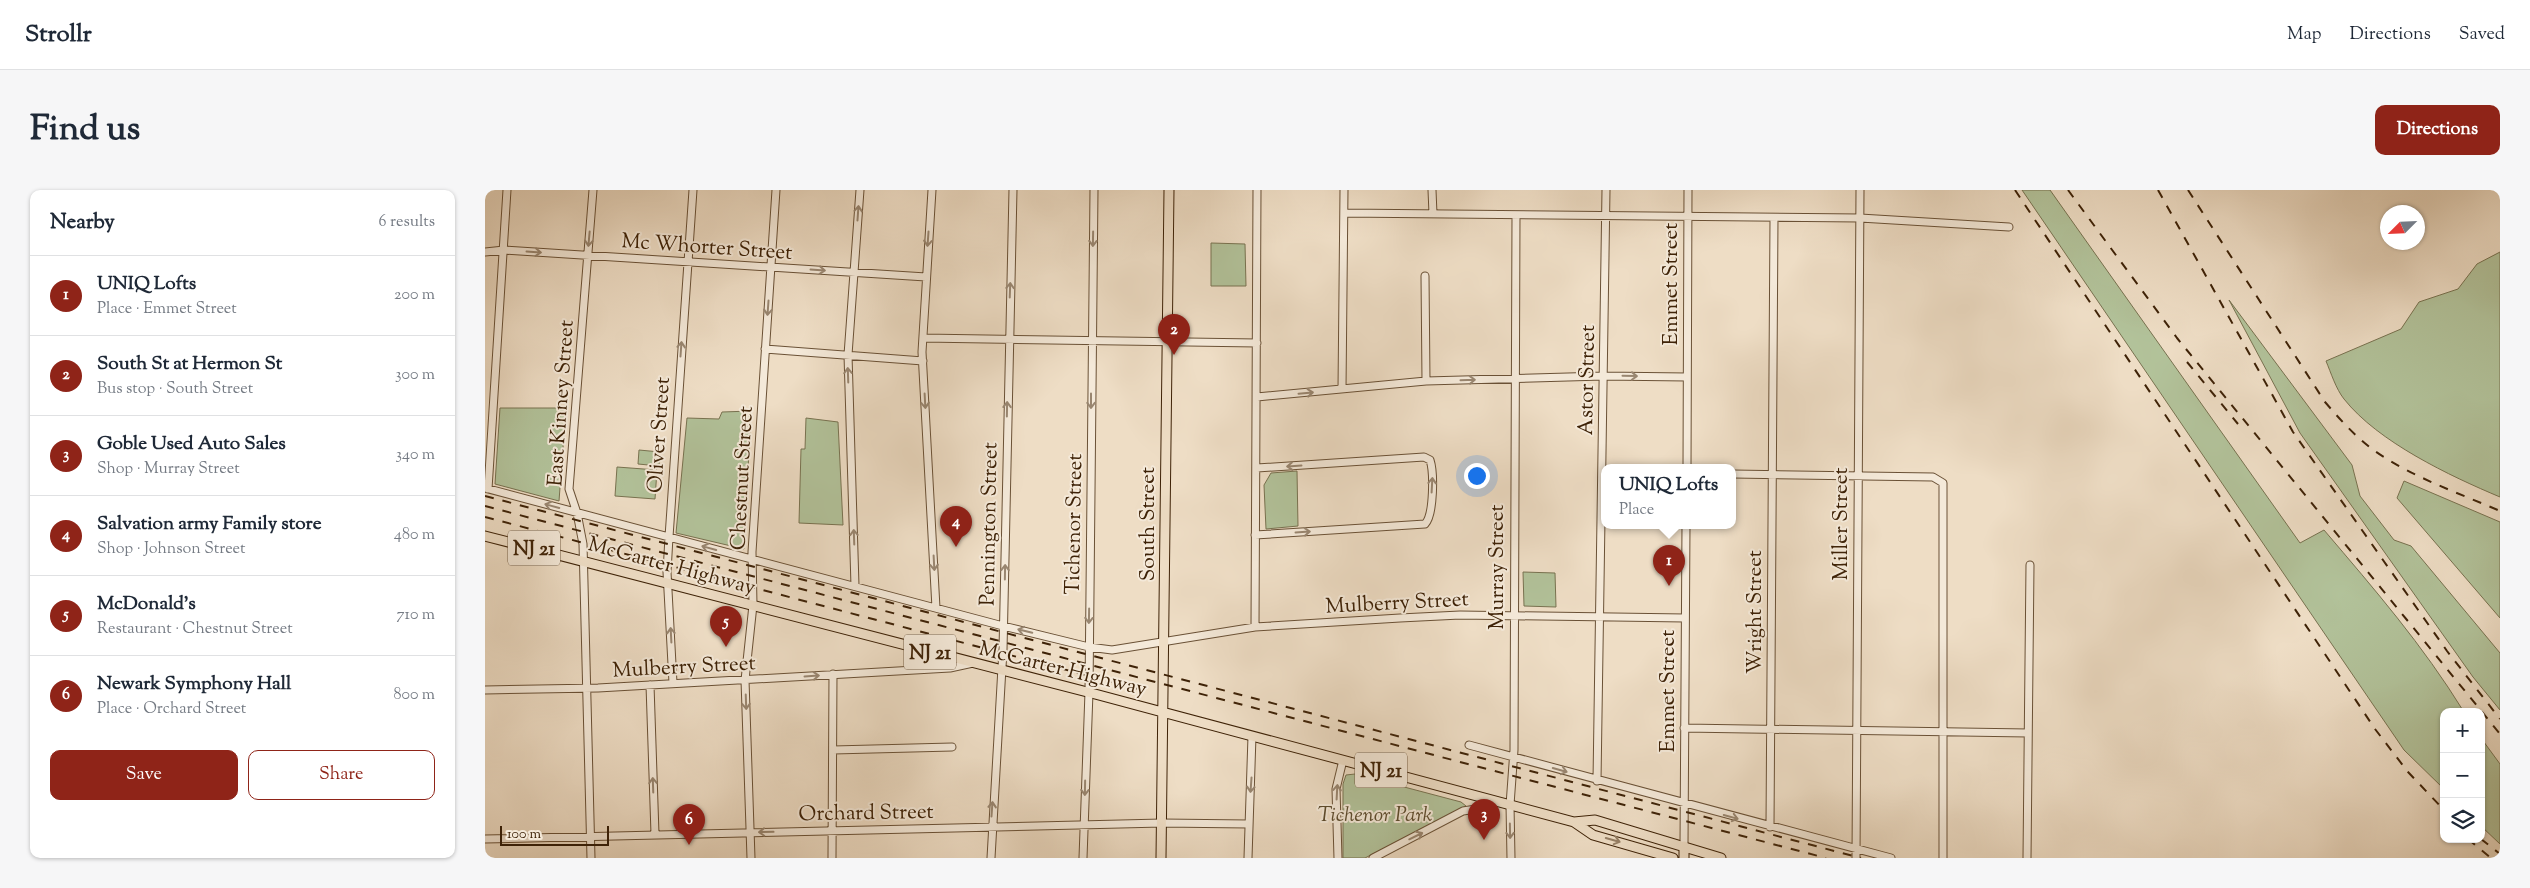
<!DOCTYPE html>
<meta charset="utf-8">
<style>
:root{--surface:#fff;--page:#f6f6f7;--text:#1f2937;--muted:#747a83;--line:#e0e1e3;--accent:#8f2418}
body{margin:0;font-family:"Sorts Mill Goudy",serif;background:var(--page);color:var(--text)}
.controls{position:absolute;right:15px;bottom:15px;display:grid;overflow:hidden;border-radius:10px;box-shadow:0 1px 4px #0004}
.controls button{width:45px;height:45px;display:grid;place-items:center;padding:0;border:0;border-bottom:1px solid var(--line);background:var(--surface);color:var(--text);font:25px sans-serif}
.compass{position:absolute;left:1895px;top:15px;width:45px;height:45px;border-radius:50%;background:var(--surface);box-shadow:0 1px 4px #0004;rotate:246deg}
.scale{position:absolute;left:15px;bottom:12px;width:109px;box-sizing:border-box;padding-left:5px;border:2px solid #3e2207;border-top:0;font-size:14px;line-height:18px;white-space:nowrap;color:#3e2207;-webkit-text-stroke:4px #f4e9d9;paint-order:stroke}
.you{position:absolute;left:991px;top:285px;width:18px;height:18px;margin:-12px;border:4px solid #fff;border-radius:50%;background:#1a73e8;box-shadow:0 0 0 8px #1a73e833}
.badge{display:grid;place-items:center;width:32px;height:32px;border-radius:50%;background:var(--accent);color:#fff;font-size:16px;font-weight:700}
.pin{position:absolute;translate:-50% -41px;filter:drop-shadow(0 1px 2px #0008)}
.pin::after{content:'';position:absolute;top:26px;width:18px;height:15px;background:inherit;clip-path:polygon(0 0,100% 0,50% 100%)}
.popup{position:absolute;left:1116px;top:274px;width:135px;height:65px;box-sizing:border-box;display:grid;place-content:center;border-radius:10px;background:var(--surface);filter:drop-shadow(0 1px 4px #0005);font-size:16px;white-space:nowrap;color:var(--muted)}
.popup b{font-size:19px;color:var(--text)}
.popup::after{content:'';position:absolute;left:50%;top:100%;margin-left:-10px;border:10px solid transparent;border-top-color:var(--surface)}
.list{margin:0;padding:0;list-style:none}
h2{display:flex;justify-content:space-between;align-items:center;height:65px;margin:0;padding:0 20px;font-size:21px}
h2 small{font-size:16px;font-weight:400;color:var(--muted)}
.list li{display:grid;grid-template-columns:32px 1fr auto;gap:15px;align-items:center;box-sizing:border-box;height:80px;padding:0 20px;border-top:1px solid var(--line)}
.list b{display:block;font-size:19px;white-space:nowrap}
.list p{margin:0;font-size:16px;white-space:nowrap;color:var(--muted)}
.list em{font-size:16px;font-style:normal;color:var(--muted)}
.actions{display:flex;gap:10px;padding:15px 20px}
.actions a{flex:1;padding:11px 0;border:1px solid var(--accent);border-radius:10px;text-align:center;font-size:18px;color:var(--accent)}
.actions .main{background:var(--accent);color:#fff}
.icon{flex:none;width:28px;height:28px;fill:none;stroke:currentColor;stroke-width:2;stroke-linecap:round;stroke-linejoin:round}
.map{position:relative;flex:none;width:2015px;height:668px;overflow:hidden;border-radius:10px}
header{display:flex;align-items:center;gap:30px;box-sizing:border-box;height:70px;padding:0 25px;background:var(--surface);border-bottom:1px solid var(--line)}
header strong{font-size:24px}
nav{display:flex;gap:28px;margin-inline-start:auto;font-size:18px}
.intro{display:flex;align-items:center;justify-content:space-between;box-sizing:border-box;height:120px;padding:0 30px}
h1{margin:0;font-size:35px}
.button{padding:12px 22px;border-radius:10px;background:var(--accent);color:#fff;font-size:18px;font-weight:700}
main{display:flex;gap:30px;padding:0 30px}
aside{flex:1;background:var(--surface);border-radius:10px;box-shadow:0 1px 4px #0004}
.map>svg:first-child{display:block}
</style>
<header>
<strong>Strollr</strong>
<nav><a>Map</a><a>Directions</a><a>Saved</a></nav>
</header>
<div class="intro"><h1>Find us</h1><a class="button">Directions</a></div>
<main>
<aside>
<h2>Nearby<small>6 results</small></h2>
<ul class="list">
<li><span class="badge">1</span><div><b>UNIQ Lofts</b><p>Place · Emmet Street</p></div><em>200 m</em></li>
<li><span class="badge">2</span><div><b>South St at Hermon St</b><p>Bus stop · South Street</p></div><em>300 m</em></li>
<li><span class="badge">3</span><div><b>Goble Used Auto Sales</b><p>Shop · Murray Street</p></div><em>340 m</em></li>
<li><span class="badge">4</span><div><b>Salvation army Family store</b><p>Shop · Johnson Street</p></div><em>480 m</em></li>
<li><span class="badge">5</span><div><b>McDonald's</b><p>Restaurant · Chestnut Street</p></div><em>710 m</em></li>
<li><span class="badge">6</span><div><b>Newark Symphony Hall</b><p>Place · Orchard Street</p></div><em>800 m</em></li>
</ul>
<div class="actions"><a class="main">Save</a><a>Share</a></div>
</aside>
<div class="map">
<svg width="2015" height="668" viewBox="0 0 2015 668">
<rect width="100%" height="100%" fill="#eeddc5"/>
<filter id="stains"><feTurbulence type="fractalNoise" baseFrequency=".004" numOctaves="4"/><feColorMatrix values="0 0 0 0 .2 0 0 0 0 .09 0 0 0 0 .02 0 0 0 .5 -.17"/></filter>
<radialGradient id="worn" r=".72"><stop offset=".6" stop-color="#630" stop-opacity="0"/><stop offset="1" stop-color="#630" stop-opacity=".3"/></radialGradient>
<path fill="#b2c29a" stroke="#787250" d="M1537,0H1565L1815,353L1839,340C1890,400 1937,454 1979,522H1959V599L1919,560Z
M726,53L760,54L761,96H726Z
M2015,62V307C1965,286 1893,252 1859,209C1851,199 1846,183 1841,171L1916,139L1934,112L1973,99L1992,74Z
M1744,110L1867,275L1875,306L1909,350L1926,356L2015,463V520L1988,487L1815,243Z
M15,218H81L74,311L10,294Z
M266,221L259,359L191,343L202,228L234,229L237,222Z
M321,228L353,232L358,335L314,333L316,259H320Z
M154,260L175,262L174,276L153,274Z
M132,277L172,280L170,309L130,306Z
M812,281L813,336L781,339L779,295L786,283Z
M1919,291L2015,332V428L1912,308Z
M1038,382L1070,383L1071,417L1039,416Z
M1996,548L2015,574V654L1996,636Z
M870,584L976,612L981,616L880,668H858V594L861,585Z"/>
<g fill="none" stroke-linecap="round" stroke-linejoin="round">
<defs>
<path id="minor" d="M447,0L437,162L451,418
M947,0L948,24
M859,23L1375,28L1524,37
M0,62L19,60L441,87
M940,86L941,191
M438,148L772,153
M280,159L438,171
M857,199L859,0
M772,207L941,191L1118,186L1202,187
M1202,277L1203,0
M1248,284L1448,287L1458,293V668
M0,298L518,436L604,457L627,460L770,437L915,428L975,425L1200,428
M3,299L22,0
M770,345L940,334C949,325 949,282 945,270L939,267L772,278
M370,396L363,165L375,0
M770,437L772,0
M188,493L182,382L184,347L208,0
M165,495L170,644
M0,500L113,498L465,478L488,473
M1199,538L1543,543
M984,555L1406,668
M348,560L467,557
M1112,591L1121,0
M1285,637L1289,28
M0,649L677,633L763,634
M1199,656L1201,335
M106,668L98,354L92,323L84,299L108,0
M266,668L260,490L268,415L267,362L291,0
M347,668L348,484
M506,668L518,460L528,0
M598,668L604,502L609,0
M763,668L767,546
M853,668L851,599L858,570
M888,668L978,621L991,619L1001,609
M1026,668L1025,615L1029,560L1031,25
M1371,668L1375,0
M1542,668L1545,375"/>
<path id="major" d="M0,346L610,504L1089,632L1108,645L1188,668
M1089,632L1110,630L1236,668
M676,668L684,0
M1199,668V656"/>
</defs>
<use href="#minor" stroke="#6a5136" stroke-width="9"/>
<use href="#major" stroke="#3e2207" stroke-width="11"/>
<use href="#minor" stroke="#f4e9d9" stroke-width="7"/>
<use href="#major" stroke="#eeddc5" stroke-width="9"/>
<path stroke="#3e2207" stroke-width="2" stroke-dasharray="9 9" stroke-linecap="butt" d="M1530,0L1890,539L1923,582L1959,620
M1583,0L1692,148L2015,544
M1673,0L1808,242L1962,461L2015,529
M1703,0L1840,212C1858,233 1876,253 1899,267C1935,290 1976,304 2015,321
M1702,172L1753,234
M0,306L1376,668
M0,316L1341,668
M0,327L654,499
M1983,649L2006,668
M1996,649L2015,664"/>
</g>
<defs><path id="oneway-shaft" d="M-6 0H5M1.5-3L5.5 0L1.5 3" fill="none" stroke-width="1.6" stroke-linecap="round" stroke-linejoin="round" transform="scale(1.25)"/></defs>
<g stroke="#998670">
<use href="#oneway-shaft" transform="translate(373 23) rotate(-86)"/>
<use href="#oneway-shaft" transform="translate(104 49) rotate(95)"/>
<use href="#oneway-shaft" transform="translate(443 49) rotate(94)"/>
<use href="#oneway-shaft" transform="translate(608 49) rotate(91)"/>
<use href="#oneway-shaft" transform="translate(49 62) rotate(4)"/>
<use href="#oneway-shaft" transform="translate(333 80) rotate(4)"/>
<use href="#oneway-shaft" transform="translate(525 100) rotate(-88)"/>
<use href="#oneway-shaft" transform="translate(283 118) rotate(94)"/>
<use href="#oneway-shaft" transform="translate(196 159) rotate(-86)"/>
<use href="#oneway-shaft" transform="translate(363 185) rotate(-92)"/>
<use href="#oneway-shaft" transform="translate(1145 186) rotate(1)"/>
<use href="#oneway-shaft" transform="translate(983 190) rotate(-2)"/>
<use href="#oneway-shaft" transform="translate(821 203) rotate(-5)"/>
<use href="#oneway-shaft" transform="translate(440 211) rotate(87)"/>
<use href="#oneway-shaft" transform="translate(606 211) rotate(90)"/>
<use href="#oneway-shaft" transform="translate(522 219) rotate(-89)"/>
<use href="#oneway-shaft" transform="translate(809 276) rotate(176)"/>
<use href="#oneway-shaft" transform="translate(947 295) rotate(-87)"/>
<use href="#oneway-shaft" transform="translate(67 316) rotate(-165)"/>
<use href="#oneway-shaft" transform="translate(818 342) rotate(-4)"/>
<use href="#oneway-shaft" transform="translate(369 347) rotate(-92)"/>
<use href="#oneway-shaft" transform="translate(224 358) rotate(-165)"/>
<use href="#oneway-shaft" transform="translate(449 373) rotate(87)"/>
<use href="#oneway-shaft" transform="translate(520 382) rotate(-89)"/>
<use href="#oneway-shaft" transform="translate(604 426) rotate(91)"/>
<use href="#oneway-shaft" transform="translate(540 441) rotate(-166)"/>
<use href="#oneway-shaft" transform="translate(186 445) rotate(-93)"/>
<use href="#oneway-shaft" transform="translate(327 486) rotate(-4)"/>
<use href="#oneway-shaft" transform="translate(261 512) rotate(88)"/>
<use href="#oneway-shaft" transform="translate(1075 580) rotate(16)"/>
<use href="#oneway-shaft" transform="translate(168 595) rotate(-92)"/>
<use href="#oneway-shaft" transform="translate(766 595) rotate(94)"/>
<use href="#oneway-shaft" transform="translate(600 598) rotate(91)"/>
<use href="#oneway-shaft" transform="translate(852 602) rotate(-87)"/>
<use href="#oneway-shaft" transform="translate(507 619) rotate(-86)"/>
<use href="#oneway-shaft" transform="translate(1246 627) rotate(15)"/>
<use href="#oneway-shaft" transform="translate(1025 641) rotate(89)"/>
<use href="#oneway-shaft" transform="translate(281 642) rotate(179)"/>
<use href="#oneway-shaft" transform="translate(931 646) rotate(-26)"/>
</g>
<use stroke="#968066" href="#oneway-shaft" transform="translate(1128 650) rotate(16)"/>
<g text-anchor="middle" stroke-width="4" stroke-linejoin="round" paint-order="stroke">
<g fill="#f4e9d9" stroke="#755e46" stroke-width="1">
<rect x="23" y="340.5" width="52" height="35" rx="4"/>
<rect x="419" y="444.5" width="52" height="35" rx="4"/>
<rect x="870" y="562.5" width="52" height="35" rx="4"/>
</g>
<g font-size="20" font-weight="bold" fill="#3e2207">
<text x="49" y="365">NJ 21</text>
<text x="445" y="469">NJ 21</text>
<text x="896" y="587">NJ 21</text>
</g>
<g font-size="21" fill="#3e2207" stroke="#f4e9d9">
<text transform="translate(222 56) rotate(4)" y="7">Mc Whorter Street</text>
<text transform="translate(1185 94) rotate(-90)" y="7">Emmet Street</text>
<text transform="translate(1101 190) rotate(-89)" y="7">Astor Street</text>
<text transform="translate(75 213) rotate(-86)" y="7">East Kinney Street</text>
<text transform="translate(173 245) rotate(-86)" y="7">Oliver Street</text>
<text transform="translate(256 288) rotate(-87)" y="7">Chestnut Street</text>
<text transform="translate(503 334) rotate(-89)" y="7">Pennington Street</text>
<text transform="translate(588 334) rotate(-89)" y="7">Tichenor Street</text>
<text transform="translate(662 334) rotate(-90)" y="7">South Street</text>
<text transform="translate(1355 334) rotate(-90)" y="7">Miller Street</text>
<text transform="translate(187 375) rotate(15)" y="7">McCarter Highway</text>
<text transform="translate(1011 377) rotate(-90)" y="7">Murray Street</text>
<text transform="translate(912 412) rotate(-3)" y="7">Mulberry Street</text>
<text transform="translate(1269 422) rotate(-90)" y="7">Wright Street</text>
<text transform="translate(199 476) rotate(-3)" y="7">Mulberry Street</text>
<text transform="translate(578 478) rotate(14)" y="7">McCarter Highway</text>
<text transform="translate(1182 501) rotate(-90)" y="7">Emmet Street</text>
<text transform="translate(381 622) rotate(-1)" y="7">Orchard Street</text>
</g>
<g font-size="21" font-style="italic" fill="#5b4a2c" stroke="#f4e9d9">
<text x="890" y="631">Tichenor Park</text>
</g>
</g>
<rect width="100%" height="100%" filter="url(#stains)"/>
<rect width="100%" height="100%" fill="url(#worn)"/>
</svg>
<div class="controls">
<button>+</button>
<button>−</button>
<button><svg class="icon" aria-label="layers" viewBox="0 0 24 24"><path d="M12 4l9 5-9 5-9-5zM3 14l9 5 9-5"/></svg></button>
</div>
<svg class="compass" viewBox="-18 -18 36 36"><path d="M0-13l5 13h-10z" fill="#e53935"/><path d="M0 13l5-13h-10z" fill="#747a83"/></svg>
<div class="scale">100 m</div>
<div class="you"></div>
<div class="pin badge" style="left:1184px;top:396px">1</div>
<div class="popup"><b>UNIQ Lofts</b>Place</div>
<div class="pin badge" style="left:689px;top:165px">2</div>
<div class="pin badge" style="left:999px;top:650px">3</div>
<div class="pin badge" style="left:471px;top:357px">4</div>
<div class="pin badge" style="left:241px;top:457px">5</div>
<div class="pin badge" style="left:204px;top:655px">6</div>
</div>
</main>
